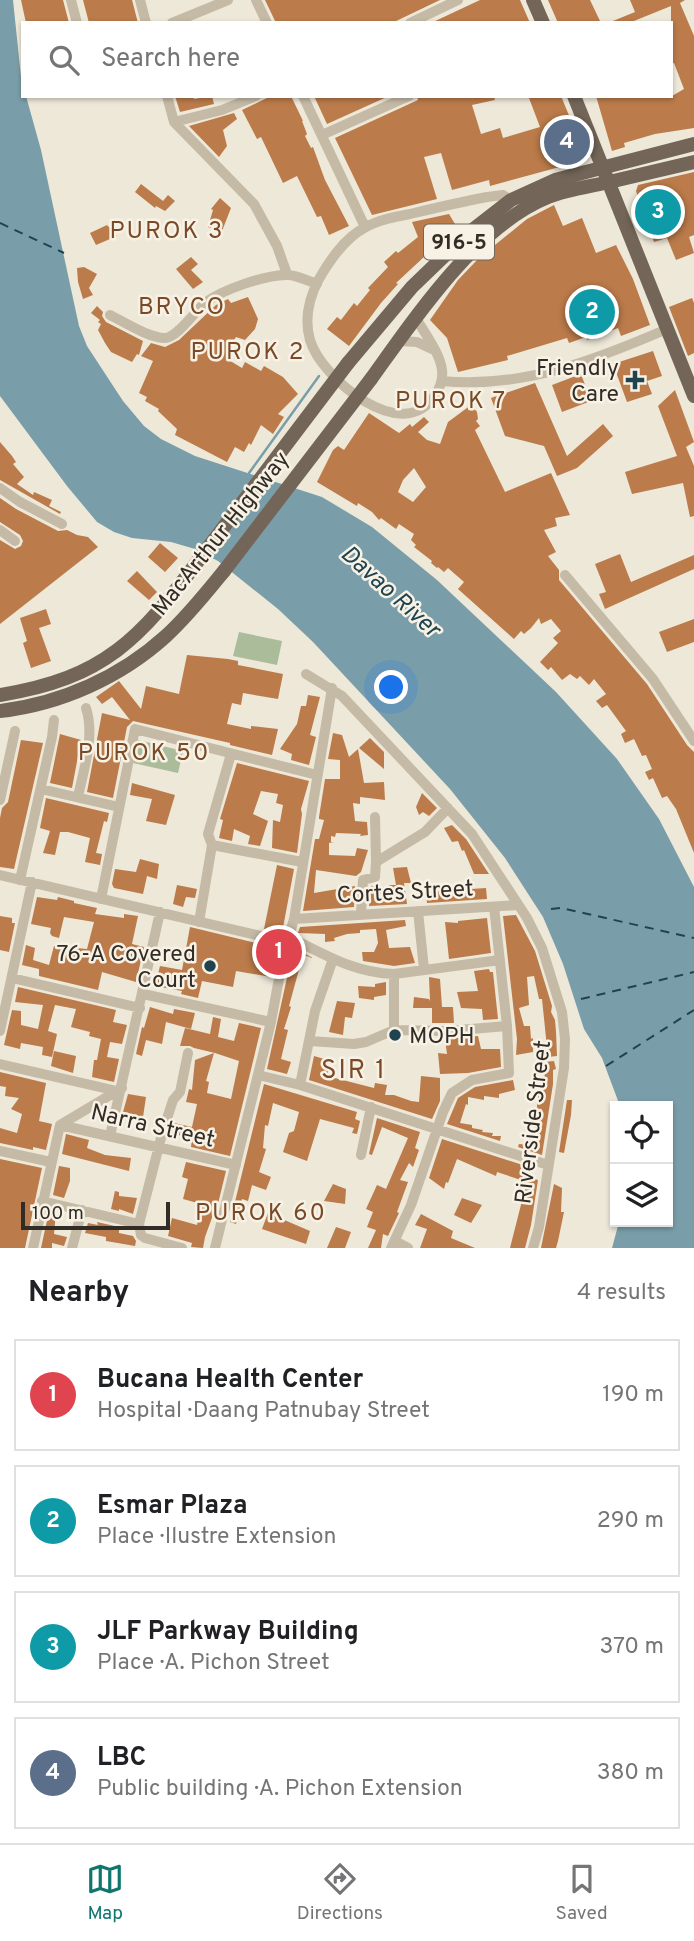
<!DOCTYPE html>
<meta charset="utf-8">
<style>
:root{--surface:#fff;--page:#f2f2f2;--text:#202124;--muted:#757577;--line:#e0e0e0;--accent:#0f766e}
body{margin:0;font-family:Overpass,sans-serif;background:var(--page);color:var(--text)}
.controls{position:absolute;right:21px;bottom:21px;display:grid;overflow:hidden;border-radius:0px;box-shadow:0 2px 5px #0004}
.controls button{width:63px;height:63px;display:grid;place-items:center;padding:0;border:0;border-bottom:2px solid var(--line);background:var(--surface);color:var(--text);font:35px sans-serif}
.scale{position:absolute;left:21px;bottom:18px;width:149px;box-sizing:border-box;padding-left:7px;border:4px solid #322c26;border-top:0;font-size:19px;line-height:24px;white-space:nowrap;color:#322c26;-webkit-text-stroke:5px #f7f2e5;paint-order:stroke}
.you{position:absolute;left:392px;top:688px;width:24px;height:24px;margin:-18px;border:5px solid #fff;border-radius:50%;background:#1a73e8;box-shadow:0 0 0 10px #1a73e833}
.badge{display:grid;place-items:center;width:46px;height:46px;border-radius:50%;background:var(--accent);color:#fff;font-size:23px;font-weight:700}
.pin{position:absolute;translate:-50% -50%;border:4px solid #fff;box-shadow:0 2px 7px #0006}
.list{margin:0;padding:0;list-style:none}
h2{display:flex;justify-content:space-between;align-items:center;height:91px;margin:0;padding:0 28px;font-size:30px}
h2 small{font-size:23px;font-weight:400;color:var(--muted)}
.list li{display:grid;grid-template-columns:46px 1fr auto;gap:21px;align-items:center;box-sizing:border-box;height:112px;margin:0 14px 14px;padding:0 14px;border:2px solid var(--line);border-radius:0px}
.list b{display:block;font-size:26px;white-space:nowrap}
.list p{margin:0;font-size:23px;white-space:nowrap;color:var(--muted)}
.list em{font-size:23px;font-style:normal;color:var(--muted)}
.icon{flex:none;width:38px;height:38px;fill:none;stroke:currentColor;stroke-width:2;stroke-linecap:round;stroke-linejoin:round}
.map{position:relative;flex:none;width:694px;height:1248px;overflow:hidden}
.search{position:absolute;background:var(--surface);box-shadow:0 2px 5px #0004;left:21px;right:21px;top:21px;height:77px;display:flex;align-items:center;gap:18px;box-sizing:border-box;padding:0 24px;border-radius:0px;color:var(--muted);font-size:26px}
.sheet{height:595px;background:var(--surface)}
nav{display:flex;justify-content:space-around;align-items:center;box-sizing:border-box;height:98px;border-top:2px solid var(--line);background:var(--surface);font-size:19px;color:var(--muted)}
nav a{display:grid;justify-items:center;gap:4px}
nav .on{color:var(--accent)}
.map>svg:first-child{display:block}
</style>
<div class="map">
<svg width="694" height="1248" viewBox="0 0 694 1248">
<rect width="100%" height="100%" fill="#eee8d9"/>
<path fill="#aabc9a" d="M239,632L282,641L277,665L233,656Z
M138,740L183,751L178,773L133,763Z"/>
<path fill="#7a9ea9" d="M0,0H13L23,96H26L41,150L79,326L87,346L123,401L144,426L161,439L195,456L322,497L372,527L437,580L556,692L617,759L659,819L694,887V1248H612L619,1222H668V1106H620L602,1058L584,1029L563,964L543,917L505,858L450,789L313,642L278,609L218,561L195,549L171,542L132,538L114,532L97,522L67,486L0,396Z"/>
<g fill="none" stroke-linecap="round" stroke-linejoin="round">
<path stroke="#7a9ea9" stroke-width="2.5" d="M249,473L319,376"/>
<path stroke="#204350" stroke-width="2" stroke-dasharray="9 7" stroke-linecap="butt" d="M0,223L64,253
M551,909L561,908L694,938
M581,999L694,972
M606,1066L694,1010"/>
</g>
<path fill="#bb7b4a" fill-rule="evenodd" d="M21,0H63L69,23H26Z
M83,0H132L138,23H89Z
M265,0H440L392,23H276Z
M480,0H520L530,23H431Z
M548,0H590L600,21L594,23H558Z
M630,0H685L680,3L694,36V128L655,134L624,143L625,147L612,151L596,96H672L684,89L674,63L671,64V6L629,23H608L635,12Z
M175,96H193L194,99L212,96L214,104L180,112Z
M271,96H291L303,121H302L307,134L305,136L311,148L313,147L325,180L349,226L329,235L321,216L317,217L297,176L283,183L261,137L257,139L242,110Z
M314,96H389L327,124Z
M417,96H494L495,100L472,105L481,134L500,128L503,138L540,127L529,98L534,96H561L577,135L583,158L578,162L490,186L489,180L452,190L441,153L424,157L437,199L372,215L335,138L418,100Z
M234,113L237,119L223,130L227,146L219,157L189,126Z
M694,172V235L689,237L694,253L676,260L667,238L654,242L636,191L638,185Z
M141,184L163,201L168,195L175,201L165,211L156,206L155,208L135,192Z
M220,198L231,208L222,231L208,227L213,210L211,209Z
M554,205L563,226L582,218L596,253L616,245L633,279L650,325L621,336L618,328L587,340L586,337L569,343L567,338L507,356L508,360L458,372L447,338L430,320L458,280L479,258L527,219Z
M449,214L458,229L425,256L396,283L398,284L381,303L349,346L327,329L337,317L341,320L354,303L357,306L370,290L368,288L388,267L384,262L396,251L398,253L418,237L412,222Z
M107,225L117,236L96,245L90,233Z
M191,257L198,264L191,270L203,282L193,289L176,269Z
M84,267L97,274L89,288L93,295L83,299L78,282L77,268Z
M248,297L258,319L255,329L245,340L236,337L226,353L230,356L227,359L242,368L245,362L261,371L264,366L283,377L298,394L278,414L284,417L273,434L261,425L251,445L249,443L244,452L235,447L227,462L175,435L177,429L158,411L159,409L145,401L147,397L139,393L153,361L141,356L151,343L165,347L179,340L216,305L228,299L231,303Z
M692,298L694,303V353L688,356L669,307Z
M97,306L103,312L102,316L106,322L143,341L139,355L137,354L132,362L111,352L105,343L98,330L101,324L98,322L100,320L91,313Z
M653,351L662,376L647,381L652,394L627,402L613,364Z
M581,374L591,401L562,412L552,385Z
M535,383L567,456L603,424L613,436L577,468L557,476L544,446L505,436L491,398Z
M675,390L694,442L686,447L694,466V516L690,517L683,483L632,494L625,472L677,456L658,406Z
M471,405L477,412L478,419L476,421L480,426L475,430L505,492L551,473L570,515L555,518L557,526L544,530L556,552L548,556L559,570V580L647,684L687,745L694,752V853L676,809L667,796L662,798L653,778L649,780L645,772L652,769L646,755L642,756L634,739L625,743L621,734L626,731L607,705L602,708L596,701L606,694L594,679L589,685L580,676L577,679L570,674L562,680L551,667L548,670L540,662L558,643L553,638L561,631L551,619L541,624L539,618L531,628L524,634L521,631L514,639L458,589L464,582L448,568L444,572L438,567L437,568L431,563L432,561L414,547L416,545L411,540L414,534L399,524L396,529L381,518L379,520L372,512L358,503L357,506L317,482L333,450L338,446L344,450L369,413L399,433L410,424L412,427L424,417L429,422L418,432L427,440L440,444L448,422ZM414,468L426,487L413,502L398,492L403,480Z
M0,442L12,456L16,462L13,464L24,477L17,484L33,495L34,492L52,500L49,506L61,512L60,514L0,480Z
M0,498L16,509L58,531L67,530L77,535L88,537L98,547L0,624V540L15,549L21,546L23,541L20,535L0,522Z
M160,543L178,558L165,572L148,557Z
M620,554L631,582L694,555V569L605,609L599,594L606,592L595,564Z
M137,571L157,592L149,600L127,581Z
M46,609L51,624L39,628L51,661L31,668L23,643L27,641L20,618Z
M694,619V642L667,652L659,632Z
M187,655L228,659L238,661V665L283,674L278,699L243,693L241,705L232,703L227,724L251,729V726L278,729L272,755L230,745V743L133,721L127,727L113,798L87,792L102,713L130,720L112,697L102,704L96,697L119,681L141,709L146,686L179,694Z
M308,695L320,697L310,735L316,737L309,765L291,760L292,754L280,749L297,724L301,706H306Z
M333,733L342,735L349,757L358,749L364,783L384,782L385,800L360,797V804L353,803L355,821L367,822L368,835L360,836L361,834L336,833L335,837L331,836V842H334L329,843V855L355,856L357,848L368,850L361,872L356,876L316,870L314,893L355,886L354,907L303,911L315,839H319L324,820L319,819V817L325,779H340V760L328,759Z
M60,734L81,740L72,788L50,783Z
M370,738L384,752V769L359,748Z
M21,740L43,743L14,869L0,867V818L2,808L8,802Z
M237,763L309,781L301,809L302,814L297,853L272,848L273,820L280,822L283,805L276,803L278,794L261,791L253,814L268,821L260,846L248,844L250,836L234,829L232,841L219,838L223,820L220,819Z
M132,783L175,795L166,825L146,821L152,799L130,795Z
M422,793L437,808L429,816L423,812L419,815L416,807Z
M46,798L109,813L107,822L104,821L96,853L102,854L100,865L85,862L90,838L68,832H60L55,855L43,853L50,831L40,828Z
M452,825L466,839L489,874H474L464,850L462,851L458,841L452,842L444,828Z
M140,859L159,864L157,879L147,876L143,894L114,888L112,884L115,869L136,872Z
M277,865L294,869L282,933L264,929Z
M407,867L411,883H404L407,904L369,906L371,886L390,888L389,885H396L393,868Z
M177,885L197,889L195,898L186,897L183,907L173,904Z
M486,888L487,899L427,903L426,892Z
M37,897L57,900L58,897L74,901V903L97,908L95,914L124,918V914L138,916L132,944L144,947L136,982L102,972L98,990L39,976V969L22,965L26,945L35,948L33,960L49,965L54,946L87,949L94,922L64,917L59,938L52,936L50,933L51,928L31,924Z
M516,915L535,951L552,1006L551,1012L555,1020L556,1032L557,1056L548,1057L542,999H539L534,976L527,977L529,1005L519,1008L524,1026H530L531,1039L533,1038V1052L516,1055L517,1039L503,916Z
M0,916L12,918V923H15L9,952L0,950Z
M487,918L491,953L449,959L445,922L458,923V921Z
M405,920L406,926L386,930L389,948L410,947L415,963L394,966L363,961L362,952H374L378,943L376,929L360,930V933L347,934L334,938L335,941L325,942V934L298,933L300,927Z
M190,927L277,948L271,977L236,971L233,987L202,981L198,998L181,994L182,991L155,986L160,966L182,970Z
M294,948L313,958L303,955L289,1006L291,1007L284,1029L288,1030L281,1059L291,1062L287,1074L267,1069L290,964L295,952Z
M489,969L490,972H493L498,1019L483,1020L482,1009L461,1008L457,992L478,991L474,971Z
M429,977L440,979L442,1007H453L454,1023H432V1008H413L414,997L429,999L430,1001Z
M386,982V995L374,997V1000L359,998L358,986L375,987V984Z
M18,987L116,1010L113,1022L127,1025L122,1044L110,1042L107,1057L119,1059L114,1082L92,1077L94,1060H97L101,1039L89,1036L90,1032L71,1027L76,1009L55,1005L48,1031L57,1034L52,1057L42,1055L43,1047L21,1043L20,1049L4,1045L12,1010L21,1011V1025L38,1029L43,1005L15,1002Z
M337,1001L355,1003L352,1018L345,1017L343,1035L329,1032Z
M150,1007L173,1014L174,1009L195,1013L191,1029L166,1022L162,1044L146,1040L142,1056L136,1054L142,1027L144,1028Z
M213,1017L221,1019L218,1037L234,1041L239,1023L261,1028L230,1156L191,1147L192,1139L171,1133L174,1123L192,1127L197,1104L186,1102L189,1089L192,1090L195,1060L214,1053L206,1081L209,1082L207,1093L231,1099L239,1061L215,1053L194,1048L190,1046H180L185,1028L210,1034Z
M478,1036L481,1049H500L501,1067L468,1073L440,1074L438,1053L447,1054L445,1039Z
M54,1051L76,1056L73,1073L51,1066Z
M314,1056L331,1061L327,1076L374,1088L375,1083L387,1085L385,1095H394L411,1101L419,1102L421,1076L440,1078V1101L432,1119L309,1080Z
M554,1061L556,1069L553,1070V1084L542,1155L518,1147L519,1144L533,1145L539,1087L545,1088L544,1062Z
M0,1072L46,1083L39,1121L52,1124L46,1150L33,1147V1150L0,1143V1128L17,1133L22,1114L11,1109L19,1098L5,1096L6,1087L0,1086Z
M513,1080L515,1090L499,1094V1098L484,1096V1100L468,1097V1105L466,1104L460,1123L472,1125V1128L483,1130L482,1132L493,1133L492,1136H501L500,1141L447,1124L458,1098L475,1087Z
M264,1084L357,1112L355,1119L360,1121L357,1134L352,1133L354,1128L320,1119L307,1161L283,1152L289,1133L294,1131L299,1112L273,1103L268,1126L265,1125L263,1148L266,1149L259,1172L271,1177L266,1190L252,1185L248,1201L242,1199L236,1224L230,1222Z
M128,1094L146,1097L143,1117L123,1112Z
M567,1100H572L571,1115L564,1153L559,1152Z
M377,1118L420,1132L415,1148L419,1150L413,1167L409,1163L400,1180L408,1182L397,1212L399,1213L388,1236L383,1234L381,1248H368L376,1230L367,1227L373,1212L366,1209L377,1185L386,1189L408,1138L382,1127L372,1155L369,1154Z
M66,1134L89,1140L87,1148L105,1155L131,1158L129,1171L62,1154Z
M442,1139L529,1167L524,1181L497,1172L496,1176L457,1159L448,1183L446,1182L444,1189L429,1178Z
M0,1159L42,1168L25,1248H0Z
M186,1162L226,1171L215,1216L213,1215L205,1237L203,1248L191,1247L192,1243L168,1236L172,1218L197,1225L201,1204L183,1199L188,1179L182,1177Z
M59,1166L70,1168V1181L64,1198L53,1195Z
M528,1177L538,1180L531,1225L525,1248H510Z
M333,1184L346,1189L345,1204L324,1201Z
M554,1184L562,1188L561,1212H564L558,1241L556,1248H541Z
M115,1191L119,1192V1196L137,1198L133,1214L119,1209V1211L111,1209Z
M462,1198L482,1205L471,1223L454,1215Z
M49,1211L56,1212L54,1234L67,1237L64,1246L52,1243V1248H41Z
M268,1213L310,1231L306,1244L262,1229Z
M421,1214L453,1231L451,1238L475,1248H420L427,1229L415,1225Z
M97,1222L119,1227V1233L133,1236L136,1241L135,1246L106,1241V1237L85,1233L88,1223L98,1225Z
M336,1227L351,1232L345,1248H327Z"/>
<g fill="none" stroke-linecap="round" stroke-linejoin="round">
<path stroke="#c5baa6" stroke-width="10" d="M71,0L77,23
M140,0L146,23
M256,0L267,23
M172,23L228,0
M410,23L458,0
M167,96L174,122L254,204L277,246L287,274
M303,96L365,227
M174,122L222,110L256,96
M322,135L409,96
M110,315C124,322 149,338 165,338C178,337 195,311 205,303C221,290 265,275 286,275C295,274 308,281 317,284
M416,318C425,334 440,353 442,370C443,379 440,388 435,395C403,447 321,378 310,340C304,319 309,298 319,279C330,260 344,239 364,228C378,220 394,217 410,214C435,208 461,202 487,197L503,195L511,200
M399,341L417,342L434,350
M442,381C522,389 595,360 667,329
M0,488L20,502L62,524
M0,530L15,541
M565,575L653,679L694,741
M306,674L342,696L472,834L527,918L542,948L562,1012L565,1039L564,1068L539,1227L533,1248
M41,789L119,807
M78,797C84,768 95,736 86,708
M0,800L15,731
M375,817L376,862
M212,845L302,862
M0,875L287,942
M20,880L52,737L54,720
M101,899L135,729L317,775
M418,911L424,969
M361,914L363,880L375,877L376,862L425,832L448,808
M294,919L518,905
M199,922L212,845L208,834L231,754
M289,937C324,954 354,973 394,974L500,960
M12,978L140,1008
M143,994L271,1022
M394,1030V974
M0,1031L32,882
M310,1041L354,1044L366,1042L394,1030L447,1031L507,1026
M0,1064L117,1091
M258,1075L300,1085L548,1165
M300,1085L315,1011L333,959
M60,1125L236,1165
M110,1136L160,912
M0,1151L51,1162
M361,1155L371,1107
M42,1201L139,1224
M395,1241L408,1248
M33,1248L60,1125L122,1088
M72,1248L82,1210
M182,1248L145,1238L141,1235L139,1224L162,1134L173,1100L180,1092L188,1053
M215,1248L271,1022L283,957L294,919L332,688
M391,1248L411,1205L443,1112L452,1093L472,1080L509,1073L507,1026L494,907"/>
<path stroke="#736658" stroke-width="14" d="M533,0L543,23
M574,96L694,396
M348,363L412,287L466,235L511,200L555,180L694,144
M371,379C415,318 476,226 548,197C566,190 587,187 605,183C635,176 664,169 694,162
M0,695C105,678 140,639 201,557
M0,711C61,704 121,677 166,636C188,616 206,593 224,571"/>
<path stroke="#736658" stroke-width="14" d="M201,557L348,363
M224,571L371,379"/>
</g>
<g fill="#204350" stroke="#f7f2e5" stroke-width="2.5">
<path d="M631.5 369.5h7v7h7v7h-7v7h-7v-7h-7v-7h7z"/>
<circle cx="210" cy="966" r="7"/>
<circle cx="395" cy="1035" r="7"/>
</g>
<g text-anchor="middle" stroke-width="5" stroke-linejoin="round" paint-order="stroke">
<rect fill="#f7f2e5" stroke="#6d675f" stroke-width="2" x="424" y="224.5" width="70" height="35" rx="5"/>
<g font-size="21" font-weight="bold" fill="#322c26">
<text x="459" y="249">916-5</text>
</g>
<g font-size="23" fill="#322c26" stroke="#f7f2e5" text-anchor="end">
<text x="619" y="375">Friendly<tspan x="619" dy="26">Care</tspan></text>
<text x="196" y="961">76-A Covered<tspan x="196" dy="26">Court</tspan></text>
<text x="409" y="1043" text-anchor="start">MOPH</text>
</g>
<g font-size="23" fill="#322c26" stroke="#f7f2e5">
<text transform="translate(220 533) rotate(-51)" y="8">MacArthur Highway</text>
<text transform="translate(405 891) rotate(-3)" y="8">Cortes Street</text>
<text transform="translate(532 1122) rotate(-83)" y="8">Riverside Street</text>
<text transform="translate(153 1125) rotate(13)" y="8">Narra Street</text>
</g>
<g font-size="24" letter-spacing="2" fill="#7a4a27" stroke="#f7f2e5">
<text x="167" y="238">PUROK 3</text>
<text x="182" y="314">BRYCO</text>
<text x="248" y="359">PUROK 2</text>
<text x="451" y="408">PUROK 7</text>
<text x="144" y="760">PUROK 50</text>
<text x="261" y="1220">PUROK 60</text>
</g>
<g font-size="24" font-style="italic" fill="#204350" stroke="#f7f2e5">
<text transform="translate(391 591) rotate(42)" y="8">Davao River</text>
</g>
<g font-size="26" letter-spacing="2" fill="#7a4a27" stroke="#f7f2e5">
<text x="354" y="1078">SIR 1</text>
</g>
</g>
</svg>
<div class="controls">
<button><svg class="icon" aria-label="locate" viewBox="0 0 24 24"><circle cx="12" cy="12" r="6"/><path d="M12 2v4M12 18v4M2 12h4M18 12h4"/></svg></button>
<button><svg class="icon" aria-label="layers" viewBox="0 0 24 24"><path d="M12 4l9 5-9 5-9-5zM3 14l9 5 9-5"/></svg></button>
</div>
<div class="scale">100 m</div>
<div class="you"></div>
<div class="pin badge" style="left:279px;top:952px;background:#e0444e">1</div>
<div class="pin badge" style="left:592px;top:312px;background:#0f9aa8">2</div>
<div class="pin badge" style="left:658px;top:212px;background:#0f9aa8">3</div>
<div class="pin badge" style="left:567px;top:142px;background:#5c6f8a">4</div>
<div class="search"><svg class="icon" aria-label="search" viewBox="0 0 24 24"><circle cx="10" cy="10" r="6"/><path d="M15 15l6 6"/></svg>Search here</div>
</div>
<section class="sheet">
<h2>Nearby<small>4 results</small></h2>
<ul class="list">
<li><span class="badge" style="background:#e0444e">1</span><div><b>Bucana Health Center</b><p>Hospital · Daang Patnubay Street</p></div><em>190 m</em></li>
<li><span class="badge" style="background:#0f9aa8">2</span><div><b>Esmar Plaza</b><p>Place · Ilustre Extension</p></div><em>290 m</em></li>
<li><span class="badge" style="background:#0f9aa8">3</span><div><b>JLF Parkway Building</b><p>Place · A. Pichon Street</p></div><em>370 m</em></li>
<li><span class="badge" style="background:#5c6f8a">4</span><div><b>LBC</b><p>Public building · A. Pichon Extension</p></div><em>380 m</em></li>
</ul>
</section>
<nav>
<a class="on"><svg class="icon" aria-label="map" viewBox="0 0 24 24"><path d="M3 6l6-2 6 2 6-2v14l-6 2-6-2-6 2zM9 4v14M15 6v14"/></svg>Map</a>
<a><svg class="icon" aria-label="directions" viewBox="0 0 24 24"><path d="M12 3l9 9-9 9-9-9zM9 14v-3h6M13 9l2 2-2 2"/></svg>Directions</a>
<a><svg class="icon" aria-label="saved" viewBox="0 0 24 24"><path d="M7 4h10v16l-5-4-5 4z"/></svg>Saved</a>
</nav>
